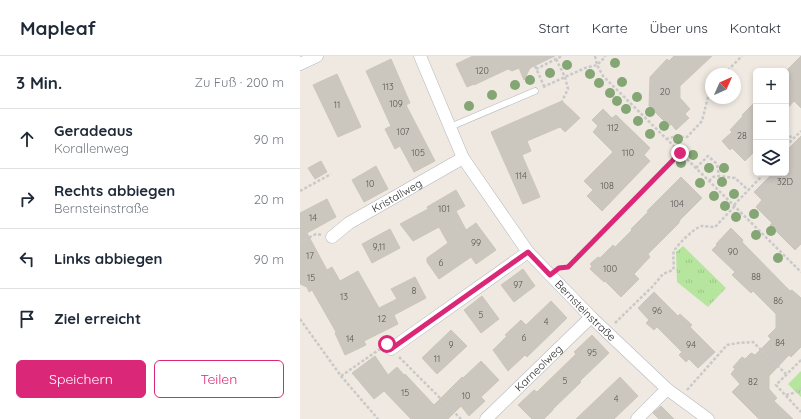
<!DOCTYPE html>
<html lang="de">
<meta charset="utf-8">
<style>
:root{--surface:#fff;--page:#f2f2f3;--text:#1f2937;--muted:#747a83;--line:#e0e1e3;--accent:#db2777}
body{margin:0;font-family:Quicksand,sans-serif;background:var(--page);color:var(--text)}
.controls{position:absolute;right:12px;top:12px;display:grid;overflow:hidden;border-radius:6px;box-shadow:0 2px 6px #0003}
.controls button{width:36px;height:36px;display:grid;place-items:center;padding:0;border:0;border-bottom:1px solid var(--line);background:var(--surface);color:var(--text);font:20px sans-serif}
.compass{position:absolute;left:405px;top:12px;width:36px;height:36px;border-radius:50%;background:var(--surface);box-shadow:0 2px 6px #0003;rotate:45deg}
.stop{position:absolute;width:12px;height:12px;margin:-9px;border:3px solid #db2777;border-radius:50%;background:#fff}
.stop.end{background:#db2777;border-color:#fff;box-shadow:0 1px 4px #0008}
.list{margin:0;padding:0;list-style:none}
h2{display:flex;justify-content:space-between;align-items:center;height:52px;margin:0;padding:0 16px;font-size:17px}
h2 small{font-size:13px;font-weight:400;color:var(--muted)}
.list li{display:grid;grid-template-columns:26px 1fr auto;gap:12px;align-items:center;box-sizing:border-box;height:60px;padding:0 16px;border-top:1px solid var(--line)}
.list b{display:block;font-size:15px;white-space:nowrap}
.list p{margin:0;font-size:13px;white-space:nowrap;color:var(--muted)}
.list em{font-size:13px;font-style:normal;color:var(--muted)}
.actions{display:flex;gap:8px;padding:12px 16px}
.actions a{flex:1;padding:9px 0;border:1px solid var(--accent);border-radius:6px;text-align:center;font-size:14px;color:var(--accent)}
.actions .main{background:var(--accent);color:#fff}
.icon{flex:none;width:22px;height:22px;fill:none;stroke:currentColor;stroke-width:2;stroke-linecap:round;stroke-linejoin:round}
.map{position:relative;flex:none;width:501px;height:363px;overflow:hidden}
header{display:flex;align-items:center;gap:24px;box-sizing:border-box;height:56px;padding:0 20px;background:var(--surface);border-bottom:1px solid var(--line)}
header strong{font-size:19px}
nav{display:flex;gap:22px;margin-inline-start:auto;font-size:14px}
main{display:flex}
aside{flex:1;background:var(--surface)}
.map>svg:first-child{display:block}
</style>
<header>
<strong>Mapleaf</strong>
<nav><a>Start</a><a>Karte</a><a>Über uns</a><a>Kontakt</a></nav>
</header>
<main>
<aside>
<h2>3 Min.<small>Zu Fuß · 200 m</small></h2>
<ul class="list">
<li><svg class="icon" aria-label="ahead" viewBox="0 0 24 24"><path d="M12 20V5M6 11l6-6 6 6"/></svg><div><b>Geradeaus</b><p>Korallenweg</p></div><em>90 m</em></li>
<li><svg class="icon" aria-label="right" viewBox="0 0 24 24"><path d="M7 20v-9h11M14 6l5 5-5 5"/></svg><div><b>Rechts abbiegen</b><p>Bernsteinstraße</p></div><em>20 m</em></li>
<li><svg class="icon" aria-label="left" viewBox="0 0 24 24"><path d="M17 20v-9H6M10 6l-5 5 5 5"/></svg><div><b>Links abbiegen</b></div><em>90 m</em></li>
<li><svg class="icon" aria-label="arrive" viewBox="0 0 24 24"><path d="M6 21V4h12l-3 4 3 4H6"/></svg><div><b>Ziel erreicht</b></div></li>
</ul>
<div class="actions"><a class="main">Speichern</a><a>Teilen</a></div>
</aside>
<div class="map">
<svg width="501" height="363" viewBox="0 0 501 363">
<defs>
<pattern id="park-tufts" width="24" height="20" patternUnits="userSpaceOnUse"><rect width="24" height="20" fill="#b6e59e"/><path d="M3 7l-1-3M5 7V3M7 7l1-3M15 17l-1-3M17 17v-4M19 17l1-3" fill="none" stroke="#9dc588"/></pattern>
</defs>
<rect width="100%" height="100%" fill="#efe9e1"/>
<path fill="url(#park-tufts)" d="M383,190L426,232L408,251L377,226L376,196Z
M501,315V341L488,328Z"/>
<path fill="#cbc7bf" stroke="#cbc5ba" d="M173,0H255L230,12L224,24L219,12L212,15L208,13L174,29V28L167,31L156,8Z
M374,0H412L380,30V42L390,53L385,58L389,62L376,74L371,68L369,70L349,50L350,21L367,3L369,5Z
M501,0V52L494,45L486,54V15Z
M91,3L110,47L106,49L135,105L114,116L100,90L95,93L85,73L91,70L66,15Z
M37,18L61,71L38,81L13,29Z
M262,45L280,62L265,76L260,71L227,85L231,95L222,99L240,141L223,148L191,76Z
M456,45V94L445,105L432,92L430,94L422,85L432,76L430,74L443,60L442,59Z
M303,53L312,62L316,59L350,92L344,99L350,105L302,155L287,140L293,134L284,125L313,96L293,76L298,70L292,64Z
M501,80V188L495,194L470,169L472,167L456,151L462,144L454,136L473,117H486V95Z
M21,105L27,116L15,123L8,112Z
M76,110L88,133L64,146L52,124Z
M381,121L402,142L380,164L379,166V167L348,198L350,201L334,218L339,223L321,241L305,225L304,226L290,213L292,210L290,208L298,201L300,202L313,189L315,191L332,174L331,173L348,156L347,155Z
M156,134L165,150L156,155L166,174L176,167L196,194L176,208L171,201L139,223L127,206V202L148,187L139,171L113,185L100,168L128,153L127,151Z
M27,143L36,161L7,177L27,214L32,211L40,225L58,215L79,252L97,243L91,233L115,221L126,242L94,259L98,268L64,285L66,289L45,299L35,277L36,276L12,234L9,236L7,231L0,228V157Z
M431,172L443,184L442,186L490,235L492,234L501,242V291L491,301L489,299L469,320V333L477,342L474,345L493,363H459L432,336L440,328L431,318L435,313L433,311L442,301L445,303L451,297L455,299L471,283L468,280L476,272V258L453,235L451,237L432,219L435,216L412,194L417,189L416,188Z
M90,173L100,192L72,207L62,188Z
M223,213L235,230L214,246L201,229Z
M354,236L378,260L380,258L392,269L390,271L415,296L398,312L389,303L386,306L379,299L382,296L357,271L354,274L346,267L349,264L338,252Z
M182,240L199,263L181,277L164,254Z
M251,245L267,262L227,301L225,299L208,315L193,294L207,280L205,279L221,264L226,269Z
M151,274L167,290L137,318L122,302Z
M292,279L309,297L280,325L281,326L253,353V354L244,363H232L218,349L234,334L237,336L276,298L274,296Z
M75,300L88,319L97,311L104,319L105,318L134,349L162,321L163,322L181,305L199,324L181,341L185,345L169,360L161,350L148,363H111L84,335L74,343L52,317Z
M320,321L338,340L314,363H276Z
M361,350L374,363H359L353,357Z"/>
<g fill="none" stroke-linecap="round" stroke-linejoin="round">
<defs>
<path id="lane" d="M150,71L235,35"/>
<g id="street">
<path id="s1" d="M120,0L163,102L228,196L291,261L367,333L408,363"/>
<path d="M0,8L17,0"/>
<path id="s2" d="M32,181L49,167L163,102"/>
<path d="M91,293L228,196"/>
<path id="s3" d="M186,363L291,261"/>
<path d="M337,363L367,333"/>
</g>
</defs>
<use href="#lane" stroke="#b4b7c1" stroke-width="7"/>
<use href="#street" stroke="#b4b7c1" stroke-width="13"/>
<path stroke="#c9c9c9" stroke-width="2.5" stroke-dasharray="3 2" stroke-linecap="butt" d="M295,0L297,9L303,20L501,216
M256,3L265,21L268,33L262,45
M235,10L244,30
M236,13L262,0
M424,18L442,0
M243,31L285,12L297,9L305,1V0
M486,76L493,83
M366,83L373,81H387L402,65L409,37L411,33
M486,90L501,75
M396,112L408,100L417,108L419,120
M409,125L413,121L419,120L435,122L448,134
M0,135L31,118
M434,149L461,121V117
M0,186L16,178L22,179
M259,212L268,211L275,205L380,97
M0,263L41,320L78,363
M315,267L353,230L363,218L373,214C375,208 372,201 374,195C377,189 395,171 402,170C406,170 411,171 415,171L435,150
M99,301L161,363
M501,304L476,329L501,356
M41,320L80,293
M387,334L427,289L438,287L453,286L486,318
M486,339L493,337L501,332"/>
<use href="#lane" stroke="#fff" stroke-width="6"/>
<use href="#street" stroke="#fff" stroke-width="12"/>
</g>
<g fill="#84a574">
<circle cx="315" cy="7" r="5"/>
<circle cx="267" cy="9" r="5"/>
<circle cx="250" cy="17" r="5"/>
<circle cx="290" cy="18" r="5"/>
<circle cx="230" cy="24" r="5"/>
<circle cx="322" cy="26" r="5"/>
<circle cx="299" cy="27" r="5"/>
<circle cx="215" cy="29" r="5"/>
<circle cx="310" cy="37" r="5"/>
<circle cx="192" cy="39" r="5"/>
<circle cx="337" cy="41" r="5"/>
<circle cx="317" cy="45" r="5"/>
<circle cx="169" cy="50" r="5"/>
<circle cx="326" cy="53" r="5"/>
<circle cx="350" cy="56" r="5"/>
<circle cx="338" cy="65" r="5"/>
<circle cx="364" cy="70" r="5"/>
<circle cx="350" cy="78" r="5"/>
<circle cx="378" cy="83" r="5"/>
<circle cx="393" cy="99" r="5"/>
<circle cx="381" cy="107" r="5"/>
<circle cx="409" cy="112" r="5"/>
<circle cx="424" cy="112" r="5"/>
<circle cx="422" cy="126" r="5"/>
<circle cx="400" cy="127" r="5"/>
<circle cx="434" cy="138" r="5"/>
<circle cx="414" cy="140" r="5"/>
<circle cx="425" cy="150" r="5"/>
<circle cx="454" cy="158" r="5"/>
<circle cx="436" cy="161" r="5"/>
<circle cx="471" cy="175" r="5"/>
<circle cx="456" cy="179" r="5"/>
<circle cx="478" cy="202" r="5"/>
</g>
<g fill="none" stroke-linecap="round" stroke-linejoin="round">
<path stroke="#db2777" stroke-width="5" d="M87,288L91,293L228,196L250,219L259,212L268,211L380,97"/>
</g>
<g text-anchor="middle" stroke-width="3" stroke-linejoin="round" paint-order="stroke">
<g font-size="9" fill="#555452">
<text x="182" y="18">120</text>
<text x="88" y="34">113</text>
<text x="365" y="39">20</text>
<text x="96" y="51">109</text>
<text x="37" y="52">11</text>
<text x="313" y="75">112</text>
<text x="103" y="79">107</text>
<text x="442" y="83">28</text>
<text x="118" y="100">105</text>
<text x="328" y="100">110</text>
<text x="221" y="123">114</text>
<text x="485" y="129">32D</text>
<text x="70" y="131">10</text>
<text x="307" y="133">108</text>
<text x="377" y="151">104</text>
<text x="144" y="156">101</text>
<text x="13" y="165">14</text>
<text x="176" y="190">99</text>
<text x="79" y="194">9,11</text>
<text x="433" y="199">90</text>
<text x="10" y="203">17</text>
<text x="141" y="210">6</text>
<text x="310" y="216">100</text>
<text x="456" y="224">88</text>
<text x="11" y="225">15</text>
<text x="218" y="232">97</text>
<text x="114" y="238">8</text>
<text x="44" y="244">13</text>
<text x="478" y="248">86</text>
<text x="357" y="258">96</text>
<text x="181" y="262">5</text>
<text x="82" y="266">12</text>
<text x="246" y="269">4</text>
<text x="224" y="285">6</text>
<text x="50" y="286">14</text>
<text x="480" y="290">84</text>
<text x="151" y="292">9</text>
<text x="391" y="292">94</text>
<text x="292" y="300">95</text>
<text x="137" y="306">11</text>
<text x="265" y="328">5</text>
<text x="453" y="329">82</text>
<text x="105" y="340">15</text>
<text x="166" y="343">10</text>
<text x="316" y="346">4</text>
</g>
<g font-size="11" fill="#2e2e2e" stroke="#fff">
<text dy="4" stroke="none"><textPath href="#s2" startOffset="77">Kristallweg</textPath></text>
<text dy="4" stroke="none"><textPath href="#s1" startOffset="307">Bernsteinstraße</textPath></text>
<text dy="4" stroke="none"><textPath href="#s3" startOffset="73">Karneolweg</textPath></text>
</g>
</g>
</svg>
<div class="controls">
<button>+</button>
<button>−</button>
<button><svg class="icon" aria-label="layers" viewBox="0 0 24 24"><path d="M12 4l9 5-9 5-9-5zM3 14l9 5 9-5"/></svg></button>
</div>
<svg class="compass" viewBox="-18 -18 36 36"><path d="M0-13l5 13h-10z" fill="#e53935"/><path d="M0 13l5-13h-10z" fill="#747a83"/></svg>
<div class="stop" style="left:87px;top:288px"></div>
<div class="stop end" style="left:380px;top:97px"></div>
</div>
</main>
